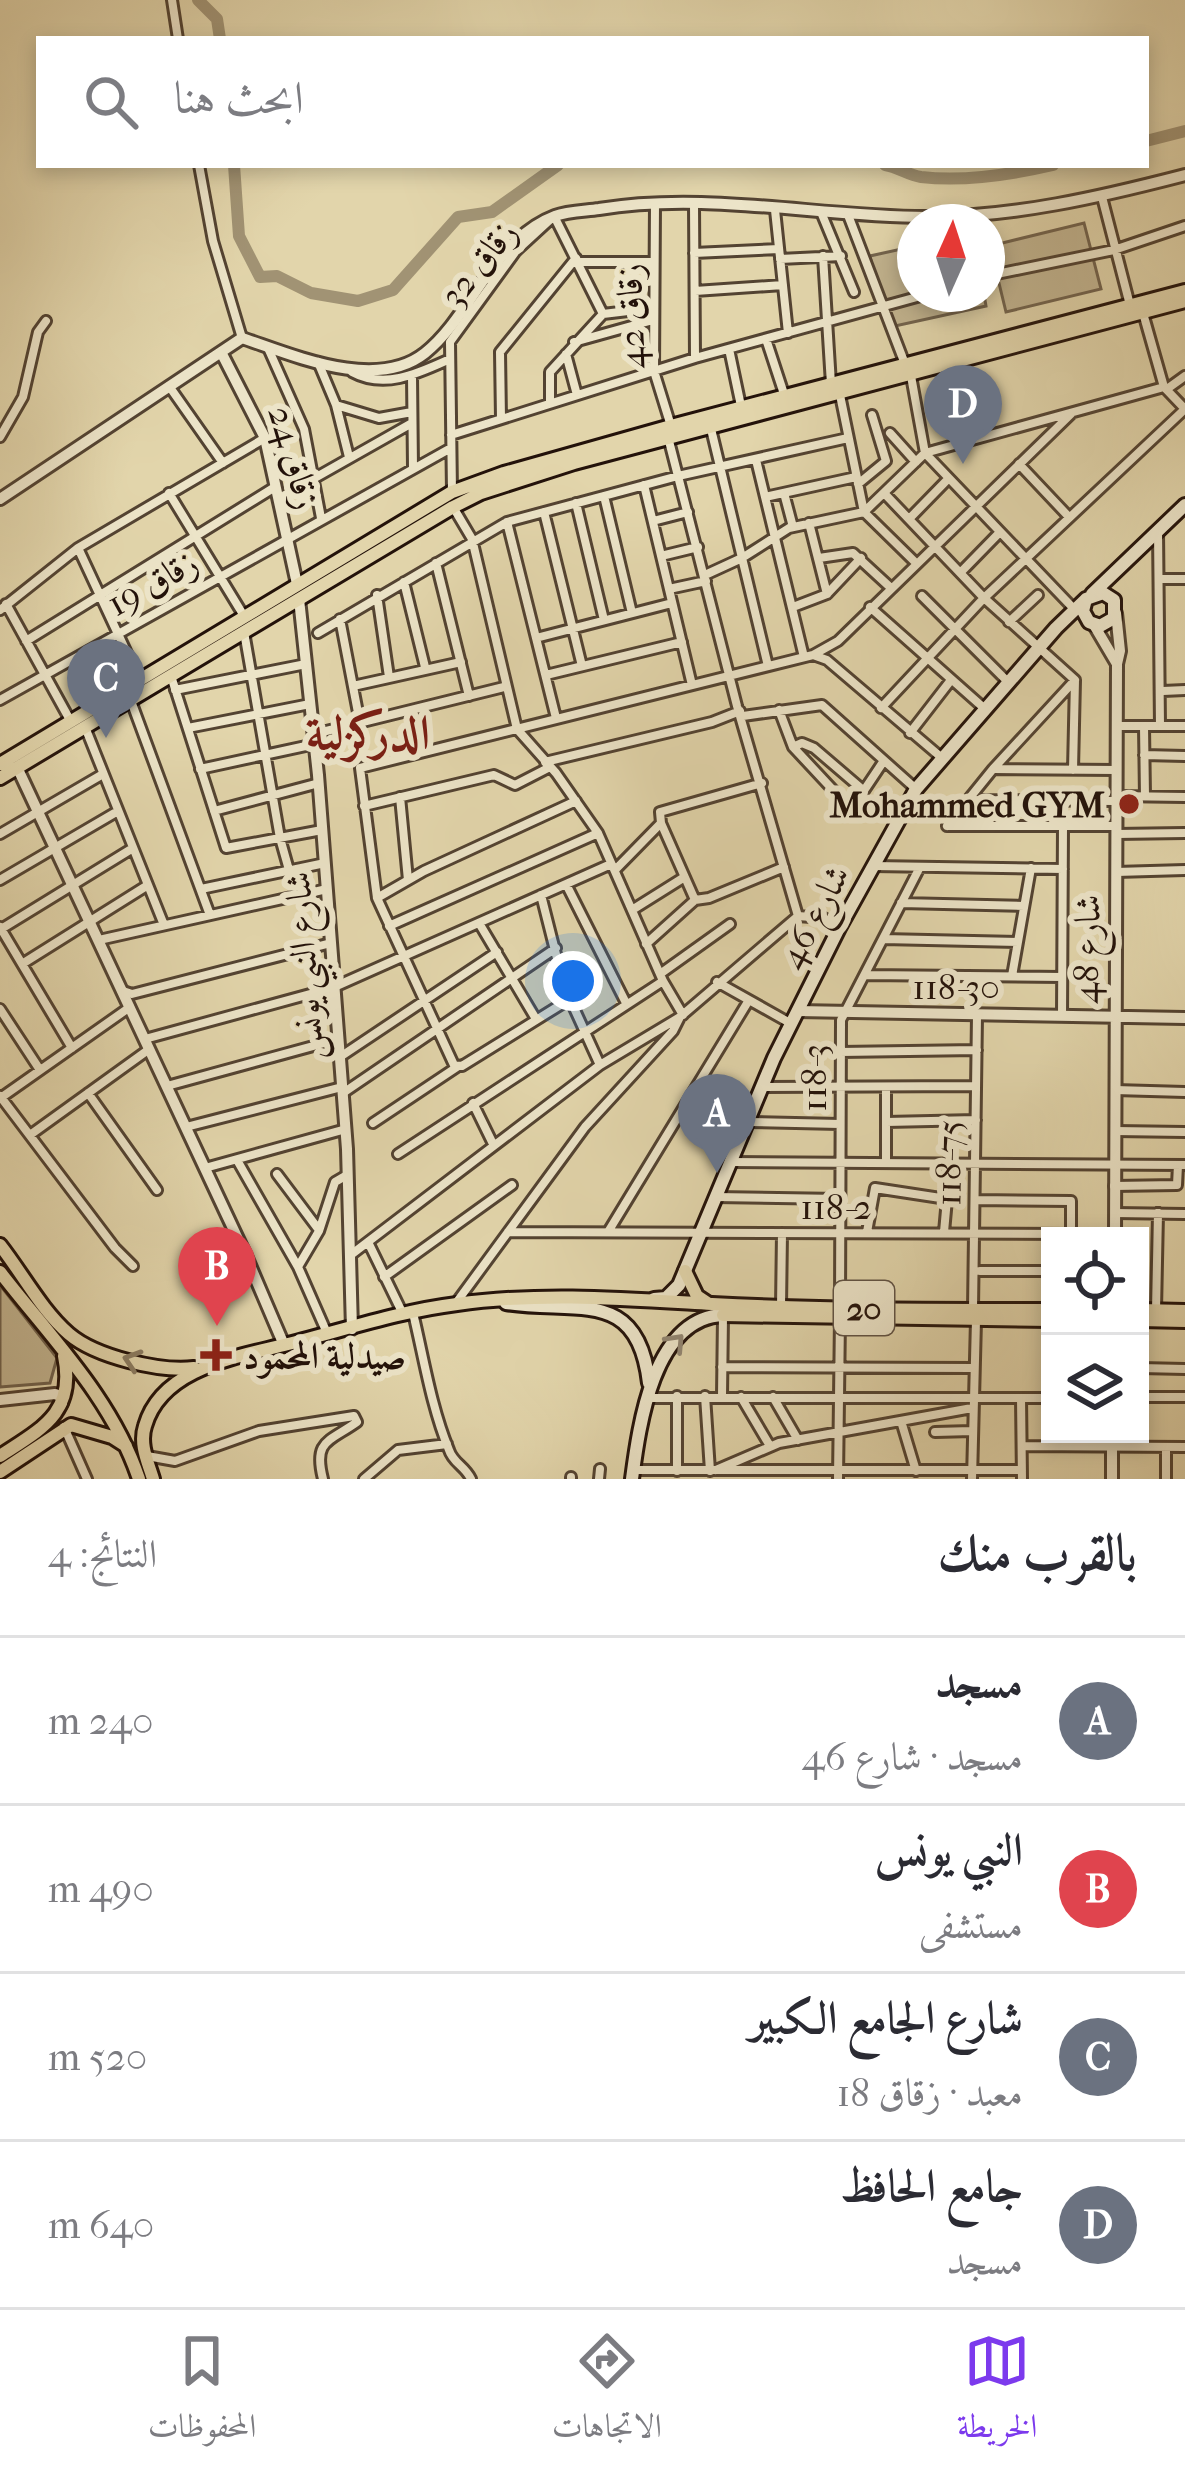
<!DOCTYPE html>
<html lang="ar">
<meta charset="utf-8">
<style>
:root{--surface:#fff;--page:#f2f2f3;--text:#2b2b33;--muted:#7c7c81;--line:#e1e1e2;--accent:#7c3aed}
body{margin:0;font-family:"IM FELL French Canon",Amiri,serif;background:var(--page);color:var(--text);direction:rtl}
.controls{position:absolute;right:36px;bottom:36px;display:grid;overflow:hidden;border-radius:0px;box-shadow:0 6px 18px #0003}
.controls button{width:108px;height:108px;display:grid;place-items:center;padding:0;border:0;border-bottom:3px solid var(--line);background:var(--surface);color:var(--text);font:60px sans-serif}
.compass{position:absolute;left:897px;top:204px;width:108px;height:108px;border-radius:50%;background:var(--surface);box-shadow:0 6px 18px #0003;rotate:3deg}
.you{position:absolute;left:573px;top:981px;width:42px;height:42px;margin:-30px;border:9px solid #fff;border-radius:50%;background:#1a73e8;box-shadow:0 0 0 18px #1a73e833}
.badge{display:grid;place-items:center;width:78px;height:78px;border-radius:50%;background:var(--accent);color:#fff;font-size:39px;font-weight:700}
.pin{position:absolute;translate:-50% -99px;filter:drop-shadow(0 3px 6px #0008)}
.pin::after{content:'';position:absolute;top:63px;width:42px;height:36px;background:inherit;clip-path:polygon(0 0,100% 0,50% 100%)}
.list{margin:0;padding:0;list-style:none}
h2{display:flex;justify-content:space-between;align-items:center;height:156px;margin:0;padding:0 48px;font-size:51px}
h2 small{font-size:39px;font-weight:400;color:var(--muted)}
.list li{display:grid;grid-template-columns:78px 1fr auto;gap:36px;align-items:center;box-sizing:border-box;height:168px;padding:0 48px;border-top:3px solid var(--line)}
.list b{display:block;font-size:45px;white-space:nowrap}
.list p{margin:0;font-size:39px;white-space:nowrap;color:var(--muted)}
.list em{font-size:39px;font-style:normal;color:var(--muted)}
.icon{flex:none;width:66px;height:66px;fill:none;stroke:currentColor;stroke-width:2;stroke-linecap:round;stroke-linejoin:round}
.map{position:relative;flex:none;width:1185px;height:1479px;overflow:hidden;direction:ltr}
.search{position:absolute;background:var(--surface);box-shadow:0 6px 18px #0003;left:36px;right:36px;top:36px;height:132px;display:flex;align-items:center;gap:30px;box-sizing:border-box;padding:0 42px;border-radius:0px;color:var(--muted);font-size:45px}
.sheet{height:828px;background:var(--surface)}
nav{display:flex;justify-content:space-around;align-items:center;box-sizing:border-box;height:168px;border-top:3px solid var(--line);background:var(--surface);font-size:33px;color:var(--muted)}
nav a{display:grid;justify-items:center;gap:6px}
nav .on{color:var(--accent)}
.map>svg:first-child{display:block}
</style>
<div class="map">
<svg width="1185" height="1479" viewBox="0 0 1185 1479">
<rect width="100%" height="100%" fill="#e2d5ab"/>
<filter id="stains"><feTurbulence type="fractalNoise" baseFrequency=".00167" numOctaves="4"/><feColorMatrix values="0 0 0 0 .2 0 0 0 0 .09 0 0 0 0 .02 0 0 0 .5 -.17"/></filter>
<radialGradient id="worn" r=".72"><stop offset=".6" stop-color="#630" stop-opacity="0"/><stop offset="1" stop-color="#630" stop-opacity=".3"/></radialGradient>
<path fill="#c2b490" stroke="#72634d" stroke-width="3" d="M1084,223L1101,289L1006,312L990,246Z
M915,246V294H984L986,306L886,328L870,256Z
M0,1285L57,1358L50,1383L0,1387Z"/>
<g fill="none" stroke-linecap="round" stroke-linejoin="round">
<path stroke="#a19374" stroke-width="12" d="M198,0L217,19L220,39
M1146,141L1185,131
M234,165L239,236L260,277L277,276L311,293L358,301L393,290L458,217L492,212L558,165
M885,165C898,167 908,175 921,177C964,182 1010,175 1053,165"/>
<defs>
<path id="minor" d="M172,0L178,39
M199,165L213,241L242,338
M1102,197L1130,305
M655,203L654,371L671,426
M694,204L695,358
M775,210L788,333
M821,212L854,292
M848,215L905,364
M694,253L779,249
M823,256L831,384
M780,259L841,256
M578,262H654
M987,276L1114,250L1185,226
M695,291L783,285
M1143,313L1164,387L1185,409
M603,314L653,308
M766,339L785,397
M574,342L653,320
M268,348L304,429L321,518
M729,349L741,406
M566,354L577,395
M318,362L336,405L349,457
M352,372C385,390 419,373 450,359
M412,376L413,468
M911,376L925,453L1075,610
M169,386L223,463
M1167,389L1185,376
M840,395L864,512L916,563
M550,403V372L603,314
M336,405L379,418L412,412
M501,419L500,352L576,258
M711,429L768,666
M890,433L916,462
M451,435L695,358L928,294
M0,437L23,397L38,332L46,321
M669,441L737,706L798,916
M756,460L765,497L856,477
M1019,464L1069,517
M313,479L412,423
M858,484L886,461L872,415
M644,485L692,685
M452,492L450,342L516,251L554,216L603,314
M169,493L244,616
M784,493L793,527
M884,493L984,598L1075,680L1073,770
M604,496L632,613
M765,497L804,657
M576,503L604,620
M453,507L472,539L517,729L556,773L598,833L663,981L683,1015
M544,512L582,666
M910,518L949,478
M653,521L688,512
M507,522L556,718
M809,523L827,594
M1158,531L1160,726
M78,548L139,679
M661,556L698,547
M819,558L853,553L891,588
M436,563L469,696
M961,572L1000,532
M705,575L742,558L789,528L864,512L925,453L1164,387
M1159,579H1185
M404,582L425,667
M669,589L706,581
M377,595L389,677
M922,596L1008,682
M6,604L70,720
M793,607L827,594L861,558
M870,607L985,709
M0,610L78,548L265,438
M340,619L360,723
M1009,622L1038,595
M244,632L280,838L289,870
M318,633L507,522L678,476L848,438
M536,638L672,603
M26,641L275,487
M813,655L827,660L942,758
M546,675L682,642
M171,676L226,848L322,830
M353,686L461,662
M175,690L306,664
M1163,691L1185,690
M0,700L451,448
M131,701L210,915
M881,708L984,598L1185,409
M779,710L793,747L834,791
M743,716L822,705L916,789
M1116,726H1185
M85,727L164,925
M1144,727L1145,796
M188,728L310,704
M910,733L951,680
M314,734L504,687
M793,747L802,743L814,748L863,790
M1144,755L1185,756
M545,762L712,722L740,711
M200,769L315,744
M995,769L1117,770
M1116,796L1185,797
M400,797L408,880
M969,800L1116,801
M857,801L883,762
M364,806L494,775L515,785L550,767
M214,811L319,783
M947,826L993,769L1075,680
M947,826H1116
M0,834L103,774
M1116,834L1185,833
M873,866L1063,869
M615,870L661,823
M1116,872L1185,870
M0,880L118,811
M566,884L626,1003
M201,889L325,863
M541,895L564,986L600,1065
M377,898L424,871L576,801
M695,900L661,823L660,812L762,783
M901,903L1024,906
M632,910L683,878
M479,923L536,1019
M389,926L598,833
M0,927L72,1048
M1,929L133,848
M883,939L1018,942
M99,940L327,889
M646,944L695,900L709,898L784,867
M22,964L148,885
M660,974L730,924
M865,975L1062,977
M1012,976L1031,868
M717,982L790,1023
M123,991L132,994L331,943
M570,999L462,1066L454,1065L377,898L360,768L813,655L838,641L1071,414
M0,1009L40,1070
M1062,1016L1063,826
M145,1039L332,988L611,864
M840,1052L977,1050
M340,1057L497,952
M167,1086L339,1039
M764,1087L976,1086
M886,1087V1162
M1115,1090L1185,1092
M88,1093L157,1190
M343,1093L556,948
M0,1096L115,1248L133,1266
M2,1097L130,1007
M473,1103L493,1144
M747,1122L840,1124
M886,1122L976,1120
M373,1123L457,1067
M186,1127L342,1087
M1115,1131L1185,1132
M30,1135L148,1050
M398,1154L663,981
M237,1160L298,1267L327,1333
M731,1162L1185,1165
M205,1168L346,1129
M277,1174L319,1230
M1114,1186L1177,1185L1178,1165
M715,1197L840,1199
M975,1200L1071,1201V1235
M1115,1213L1185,1214
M508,1232L1071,1234
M608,1232L749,1000
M867,1232L875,1188L947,1199L944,1232
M368,1242L403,1314
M352,1254L600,1065L680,1017
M299,1265L319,1231L335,1182L347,1175
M980,1271H1050
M384,1277L512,1185
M456,1303L585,1127L673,1031L680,1017L798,916L824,918L839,928
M781,1307L782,1233
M840,1308L841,1020L920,867
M973,1309L977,1016
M1156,1310L1158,1213
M413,1313C424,1359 431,1406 449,1450C453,1463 465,1466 471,1479
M722,1367L973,1368
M1140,1368L1185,1369
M705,1396L710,1471
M722,1396L723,1316
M741,1397L770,1446
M773,1397L798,1440
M1140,1397H1185
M647,1398H1050
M1021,1398L1022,1479
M901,1421L916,1471
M64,1427L87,1479
M935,1432L972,1431
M1022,1446L1185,1447
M147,1456L175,1461L259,1431L354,1416L357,1422C329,1442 313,1440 323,1479
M633,1470H1022
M716,1470L779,1443L972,1408
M677,1471V1396
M571,1477V1479
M364,1479L398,1450L447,1444
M599,1479L600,1469
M838,1479L840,1317
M972,1479L976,1320
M1166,1479V1447"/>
<path id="tertiary" d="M221,352L265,438L297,584
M0,499L242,338C293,355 376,392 425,353C451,332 468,301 487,275C505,251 526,227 555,216C568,211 585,211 599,209C706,191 818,217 926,217C1014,217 1100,197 1185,175
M299,599L318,775L347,1149L352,1329
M1094,625L1117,664
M17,767L246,1256L284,1345
M797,1011L1185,1018
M1115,1236L1117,664L1120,651L1116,613
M0,1400L55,1394L60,1396L62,1403
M1112,1434V1479"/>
<path id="secondary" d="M1092,594L1185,505
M654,1299L666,1298L679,1285L774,1058L839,928L916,789L1056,628L1086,599L1103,593L1114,600V618L1100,626L1089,622L1083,611L1086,599
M506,1303C578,1314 638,1287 649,1383
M632,1479C639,1426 653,1318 723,1315"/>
<path id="primary" d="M0,764L452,492L504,473L671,426L1185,291
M0,778L453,507L481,493L574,463L1185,301
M0,1245C22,1273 42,1311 69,1334C96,1357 160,1372 194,1368
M685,1271L697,1296L709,1304
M0,1272C51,1338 112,1398 139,1479
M1140,1310L1185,1311
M723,1315L1050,1320
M1140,1320L1185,1321
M0,1456C41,1429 76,1413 64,1356
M0,1472L71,1425L112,1437L126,1446
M153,1479C148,1462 139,1444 145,1426C162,1367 238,1357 288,1344C344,1330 400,1311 457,1304C542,1292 627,1299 712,1304C825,1310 937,1310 1050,1310"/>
</defs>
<use href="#minor" stroke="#534332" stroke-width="14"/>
<use href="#tertiary" stroke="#534332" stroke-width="16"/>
<use href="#secondary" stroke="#23120a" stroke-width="18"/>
<use href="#primary" stroke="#23120a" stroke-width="18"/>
<use href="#minor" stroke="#ece4c8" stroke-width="8"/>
<use href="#tertiary" stroke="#ece4c8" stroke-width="10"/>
<use href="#secondary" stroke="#ece4c8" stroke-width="12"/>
<use href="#primary" stroke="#e2d5ab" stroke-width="12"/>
</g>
<defs><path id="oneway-chevron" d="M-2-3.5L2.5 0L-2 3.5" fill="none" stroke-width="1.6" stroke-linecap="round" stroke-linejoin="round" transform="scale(3)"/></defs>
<use stroke="#928672" href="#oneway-chevron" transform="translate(676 1342) rotate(-47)"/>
<use stroke="#8c7d63" href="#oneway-chevron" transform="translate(132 1360) rotate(-162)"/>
<g fill="#8f2418" stroke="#ece4c8" stroke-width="4.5">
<circle cx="1129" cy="804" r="12"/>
<path d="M210 1337h12v12h12v12h-12v12h-12v-12h-12v-12h12z"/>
</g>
<g text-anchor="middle" stroke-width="12" stroke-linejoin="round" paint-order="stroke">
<rect fill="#ece4c8" stroke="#5f5143" stroke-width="3" x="834" y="1281" width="60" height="54" rx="9"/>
<g font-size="33" font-weight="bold" fill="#23120a">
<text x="864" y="1320">20</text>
</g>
<g font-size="36" fill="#23120a" stroke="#ece4c8">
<text transform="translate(478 263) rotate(-51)" y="13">زقاق 32</text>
<text transform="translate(630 316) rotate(-92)" y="13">زقاق 42</text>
<text transform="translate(295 457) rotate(74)" y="13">زقاق 24</text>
<text transform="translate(152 582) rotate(-29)" y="13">زقاق 19</text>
<text transform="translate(813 916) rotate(-62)" y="13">شارع 46</text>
<text transform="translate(1086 949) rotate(-89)" y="13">شارع 48</text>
<text transform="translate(303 966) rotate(-94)" y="13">شارع النبي يونس</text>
<text x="956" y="999">118-30</text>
<text transform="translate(813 1078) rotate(-90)" y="13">118-3</text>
<text transform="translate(948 1163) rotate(-89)" y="13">118-75</text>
<text x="836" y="1219">118-2</text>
</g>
<g font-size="36" font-weight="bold" fill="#23120a" stroke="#ece4c8" text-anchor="end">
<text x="1105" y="817">Mohammed GYM</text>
<text x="243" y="1368" text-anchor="start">صيدلية المحمود</text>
</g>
<g font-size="48" font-weight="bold" fill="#7a1f14" stroke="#ece4c8">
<text x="368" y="749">الدركزلية</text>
</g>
</g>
<rect width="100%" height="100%" filter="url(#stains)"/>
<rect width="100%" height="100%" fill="url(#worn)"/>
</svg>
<div class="controls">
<button><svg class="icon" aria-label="locate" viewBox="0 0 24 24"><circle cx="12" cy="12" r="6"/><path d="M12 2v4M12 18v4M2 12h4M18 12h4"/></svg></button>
<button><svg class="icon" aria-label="layers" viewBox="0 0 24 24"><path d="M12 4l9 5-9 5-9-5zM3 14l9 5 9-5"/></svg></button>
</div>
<svg class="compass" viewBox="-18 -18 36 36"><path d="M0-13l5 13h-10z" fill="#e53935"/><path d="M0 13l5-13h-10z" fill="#7c7c81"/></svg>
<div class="you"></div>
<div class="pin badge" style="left:717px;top:1173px;background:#6b7280">A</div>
<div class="pin badge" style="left:217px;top:1326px;background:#e0444e">B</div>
<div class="pin badge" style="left:106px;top:738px;background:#6b7280">C</div>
<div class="pin badge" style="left:963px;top:464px;background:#6b7280">D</div>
<div class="search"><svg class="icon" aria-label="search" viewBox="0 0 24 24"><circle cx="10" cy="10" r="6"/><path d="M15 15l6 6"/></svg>ابحث هنا</div>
</div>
<section class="sheet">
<h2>بالقرب منك<small>النتائج: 4</small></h2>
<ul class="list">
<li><span class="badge" style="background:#6b7280">A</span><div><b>مسجد</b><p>مسجد · شارع 46</p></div><em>240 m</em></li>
<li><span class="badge" style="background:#e0444e">B</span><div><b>النبي يونس</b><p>مستشفى</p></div><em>490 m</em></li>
<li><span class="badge" style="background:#6b7280">C</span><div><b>شارع الجامع الكبير</b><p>معبد · زقاق 18</p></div><em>520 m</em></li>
<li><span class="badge" style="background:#6b7280">D</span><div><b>جامع الحافظ</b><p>مسجد</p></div><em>640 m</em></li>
</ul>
</section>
<nav>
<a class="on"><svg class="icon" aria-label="map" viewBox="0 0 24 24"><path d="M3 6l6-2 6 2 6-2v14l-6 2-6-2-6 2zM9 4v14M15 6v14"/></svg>الخريطة</a>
<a><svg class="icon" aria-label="directions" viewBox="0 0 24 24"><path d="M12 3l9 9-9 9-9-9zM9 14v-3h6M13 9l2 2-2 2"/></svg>الاتجاهات</a>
<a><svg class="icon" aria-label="saved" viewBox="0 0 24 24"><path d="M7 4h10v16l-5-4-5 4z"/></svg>المحفوظات</a>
</nav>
